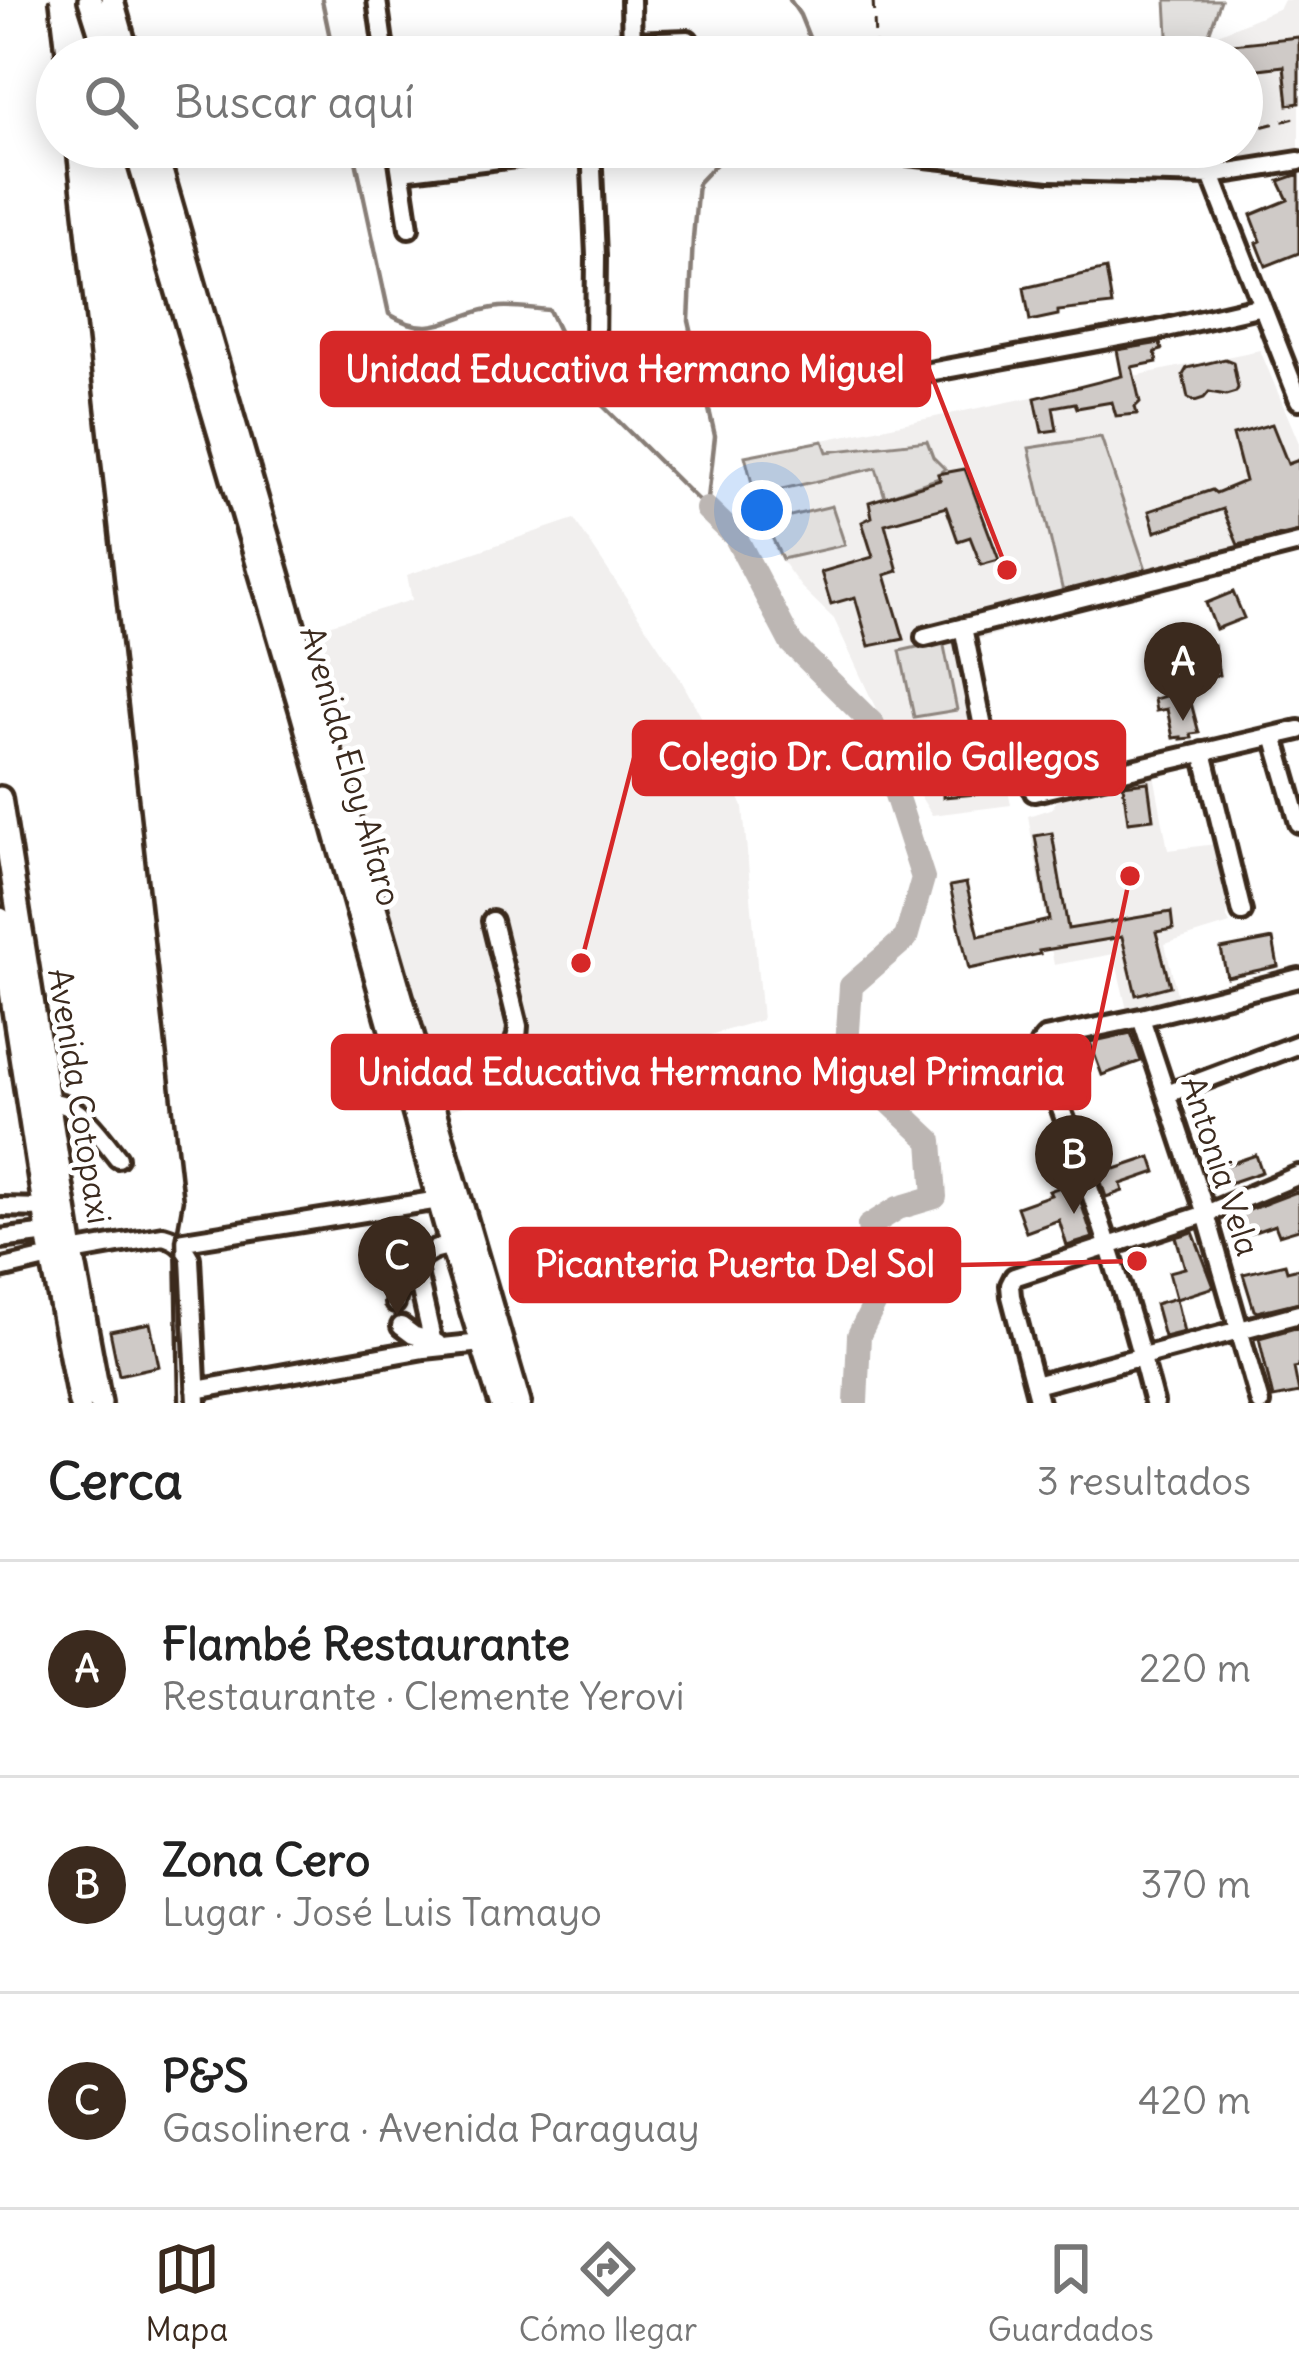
<!DOCTYPE html>
<html lang="es">
<meta charset="utf-8">
<style>
:root{--surface:#fff;--page:#f2f2f2;--text:#222;--muted:#767676;--line:#e0e0e0;--accent:#3b2a1e}
body{margin:0;font-family:Delius,sans-serif;background:var(--page);color:var(--text)}
.you{position:absolute;left:762px;top:510px;width:42px;height:42px;margin:-30px;border:9px solid #fff;border-radius:50%;background:#1a73e8;box-shadow:0 0 0 18px #1a73e833}
.badge{display:grid;place-items:center;width:78px;height:78px;border-radius:50%;background:var(--accent);color:#fff;font-size:39px;font-weight:700}
.pin{position:absolute;translate:-50% -99px;filter:drop-shadow(0 3px 6px #0008)}
.pin::after{content:'';position:absolute;top:63px;width:42px;height:36px;background:inherit;clip-path:polygon(0 0,100% 0,50% 100%)}
.list{margin:0;padding:0;list-style:none}
h2{display:flex;justify-content:space-between;align-items:center;height:156px;margin:0;padding:0 48px;font-size:51px}
h2 small{font-size:39px;font-weight:400;color:var(--muted)}
.list li{display:grid;grid-template-columns:78px 1fr auto;gap:36px;align-items:center;box-sizing:border-box;height:216px;padding:0 48px;border-top:3px solid var(--line)}
.list b{display:block;font-size:45px;white-space:nowrap}
.list p{margin:0;font-size:39px;white-space:nowrap;color:var(--muted)}
.list em{font-size:39px;font-style:normal;color:var(--muted)}
.icon{flex:none;width:66px;height:66px;fill:none;stroke:currentColor;stroke-width:2;stroke-linecap:round;stroke-linejoin:round}
.map{position:relative;flex:none;width:1299px;height:1403px;overflow:hidden}
.search{position:absolute;background:var(--surface);box-shadow:0 6px 30px #0003;left:36px;right:36px;top:36px;height:132px;display:flex;align-items:center;gap:30px;box-sizing:border-box;padding:0 42px;border-radius:66px;color:var(--muted);font-size:45px}
.sheet{height:804px;background:var(--surface)}
nav{display:flex;justify-content:space-around;align-items:center;box-sizing:border-box;height:168px;border-top:3px solid var(--line);background:var(--surface);font-size:33px;color:var(--muted)}
nav a{display:grid;justify-items:center;gap:6px}
nav .on{color:var(--accent)}
.map>svg:first-child{display:block}
</style>
<div class="map">
<svg width="1299" height="1403" viewBox="0 0 1299 1403">
<rect width="100%" height="100%" fill="#fff"/>
<filter id="ink" filterUnits="userSpaceOnUse"><feTurbulence type="fractalNoise" baseFrequency=".00833" numOctaves="2"/><feDisplacementMap in="SourceGraphic" scale="24" xChannelSelector="R" yChannelSelector="G"/><feConvolveMatrix kernelMatrix="1 2 1 2 8 2 1 2 1" color-interpolation-filters="sRGB"/></filter>
<g filter="url(#ink)">
<path fill="#f1efee" d="M1284,0H1299V159L1211,175L1206,147H1242V57H1189L1187,47L1280,8Z
M1260,350L1299,443V549L976,640L1011,805L932,815L906,773L834,619L801,587L776,553L759,510L745,456Z
M574,519L681,680L715,742L743,807L762,1020L449,1110L308,631L412,600L407,575Z
M1154,774L1168,850L1216,844L1228,901L1227,918L1230,924L1165,944L1178,998L1127,1010L1114,954L1054,965L1028,816L1053,808L1058,796Z"/>
<path fill="#e2e0de" stroke="#8e857e" stroke-width="3" d="M1166,0H1221L1207,39L1187,47L1168,35Z
M1101,437L1146,570L1063,592L1029,448Z
M823,441L827,452L927,441L933,457L945,469L938,474L939,478L885,497L876,468L755,495L745,456Z
M832,506L845,545L782,559L765,522Z
M943,641L957,710L914,717L900,651Z"/>
<g fill="none" stroke-linecap="round" stroke-linejoin="round">
<path stroke="#887e77" stroke-width="4.5" d="M322,0L334,57
M790,0L800,15L815,52L813,57
M353,147L389,314C436,343 454,311 500,307C516,306 533,309 549,310L587,390L707,509
M707,508L715,436L689,321L693,238L698,183L732,147"/>
<path stroke="#bcb6b3" stroke-width="24" d="M707,509L735,536L791,643L873,724L923,878L906,938L851,986L846,1061L931,1141L935,1197L898,1208L869,1226L880,1293L859,1335L856,1403"/>
</g>
<path fill="#cfcac7" stroke="#3b2a1e" stroke-width="3" d="M1299,37V103L1288,105L1284,66L1242,71V57H1234L1232,44Z
M1299,174V253L1266,266L1257,243L1261,241L1251,215L1288,200L1279,181Z
M1106,269L1112,305L1058,311V315L1030,321L1024,288Z
M1160,343L1162,350L1155,352L1157,362L1132,367L1140,402L1135,407L1137,414L1116,416L1112,402L1077,408L1075,403L1053,407L1057,430L1042,432L1035,398L1122,376L1117,350Z
M1225,359L1233,362L1238,388L1236,392L1226,395L1209,392L1204,398L1195,401L1188,398L1183,375L1187,368Z
M1272,424L1288,464L1299,460V531L1238,545L1223,509L1155,532L1149,511L1212,490L1216,493L1245,481L1233,435Z
M965,469L999,560L981,565L970,537L958,541L946,507L885,524L898,571L885,575L904,639L869,646L855,597L831,604L821,572L873,557L862,522L872,517L869,502L940,480L938,474Z
M1233,592L1244,618L1216,629L1206,603Z
M1177,637L1179,650L1214,645L1219,675L1185,680L1199,733L1191,734L1192,738L1181,739V737L1173,738L1167,709L1156,711L1154,699L1169,695L1160,640Z
M986,766L988,793L943,797V769Z
M1148,782L1153,819L1128,822L1123,785Z
M1052,833L1068,929L1171,912L1173,929L1156,932L1170,986L1136,995L1122,937L1039,951L1040,954L969,969L950,886L966,883L979,936L1049,920L1035,836Z
M1273,939L1278,966L1227,977L1221,949Z
M1131,1033L1141,1061L1102,1075L1090,1042Z
M1256,1155L1262,1172L1221,1186L1215,1169Z
M1151,1157L1156,1172L1121,1184L1123,1191L1106,1197L1096,1167L1112,1161L1115,1169Z
M1074,1182L1093,1238L1067,1246L1059,1220L1026,1232L1017,1207L1051,1195L1049,1191Z
M1299,1191V1229L1279,1235L1275,1225L1234,1239L1228,1218Z
M1193,1232L1214,1287L1176,1299L1184,1332L1164,1337L1155,1304L1176,1298L1169,1272L1185,1268L1176,1237Z
M1285,1264L1287,1271L1299,1268V1302L1257,1312L1254,1310L1243,1274Z
M150,1323L159,1366L119,1375L110,1331Z
M1299,1327V1367L1294,1368L1299,1393L1273,1398L1259,1338Z"/>
<g fill="none" stroke-linecap="round" stroke-linejoin="round">
<defs>
<path id="minor" d="M377,0L385,57
M631,0L632,57
M495,57L632,42L688,40
M397,147L409,228
M735,147L873,151L1050,171L1211,175L1299,161
M591,148L596,256L595,352
M401,171L598,147
M1211,175L1299,400
M913,375L1158,330L1262,306
M963,627L985,737
M925,637L1299,543
M1274,736L1299,823
M1203,752L1242,912
M1034,792L1299,730
M1141,1018L1206,1214L1260,1403
M426,1087C462,1075 517,1072 518,1026L492,921
M1167,1094L1299,1044
M48,1102C79,1101 100,1136 118,1158
M0,1207L45,1208
M0,1239L48,1233
M178,1242L439,1200
M415,1264L433,1343
M0,1269L72,1252L163,1236C177,1240 183,1245 190,1258L197,1403
M395,1303C400,1276 422,1245 452,1247
M401,1326L413,1335L437,1343
M1035,1385L1299,1314
M196,1390L424,1349L482,1343
M1039,1403L1011,1296L1010,1285L1014,1277L1206,1214L1299,1175
M1154,1403C1124,1284 1084,1168 1040,1053V1044L1045,1038L1141,1018L1299,978"/>
<path id="major" d="M90,0L108,57
M112,0L128,57
M135,147L302,712L452,1247L501,1403
M154,147L519,1403
M0,798L72,1252L100,1403
M0,919L52,1257L80,1403"/>
</defs>
<use href="#minor" stroke="#3b2a1e" stroke-width="26"/>
<use href="#major" stroke="#3b2a1e" stroke-width="30"/>
<path stroke="#3b2a1e" stroke-width="3" stroke-dasharray="12 9" stroke-linecap="butt" d="M873,0L876,57
M1242,132L1299,117
M1070,147L1087,150L1187,147"/>
<use href="#minor" stroke="#fff" stroke-width="16"/>
<use href="#major" stroke="#fff" stroke-width="21"/>
<path stroke="#3b2a1e" stroke-width="4.5" d="M49,0L57,68
M66,147L183,1200L176,1240L179,1403"/>
</g>
</g>
<g text-anchor="middle" stroke-width="10" stroke-linejoin="round" paint-order="stroke">
<g font-size="33" fill="#3b2a1e" stroke="#fff">
<text transform="translate(351 766) rotate(74)" y="12">Avenida Eloy Alfaro</text>
<text transform="translate(80 1096) rotate(81)" y="12">Avenida Cotopaxi</text>
<text transform="translate(1221 1166) rotate(72)" y="12">Antonia Vela</text>
</g>
</g>
<path fill="none" stroke="#d62828" stroke-width="4.5" d="M1007 570L929 369M581 963L634 758M1130 876L1089 1072M1137 1261L959 1265"/>
<g fill="#d62828" stroke="#fff" stroke-width="4.5">
<circle cx="1007" cy="570" r="12"/>
<circle cx="581" cy="963" r="12"/>
<circle cx="1130" cy="876" r="12"/>
<circle cx="1137" cy="1261" r="12"/>
</g>
<g fill="#d62828" stroke="#d62828" stroke-width="4.5">
<rect x="322" y="333" width="607" height="72" rx="12"/>
<rect x="634" y="722" width="490" height="72" rx="12"/>
<rect x="333" y="1036" width="756" height="72" rx="12"/>
<rect x="511" y="1229" width="448" height="72" rx="12"/>
</g>
<g font-size="36" text-anchor="middle" font-weight="bold" fill="#fff">
<text x="625" y="382">Unidad Educativa Hermano Miguel</text>
<text x="879" y="770">Colegio Dr. Camilo Gallegos</text>
<text x="711" y="1085">Unidad Educativa Hermano Miguel Primaria</text>
<text x="735" y="1277">Picanteria Puerta Del Sol</text>
</g>
</svg>
<div class="you"></div>
<div class="pin badge" style="left:1183px;top:721px">A</div>
<div class="pin badge" style="left:1074px;top:1214px">B</div>
<div class="pin badge" style="left:397px;top:1315px">C</div>
<div class="search"><svg class="icon" aria-label="search" viewBox="0 0 24 24"><circle cx="10" cy="10" r="6"/><path d="M15 15l6 6"/></svg>Buscar aquí</div>
</div>
<section class="sheet">
<h2>Cerca<small>3 resultados</small></h2>
<ul class="list">
<li><span class="badge">A</span><div><b>Flambé Restaurante</b><p>Restaurante · Clemente Yerovi</p></div><em>220 m</em></li>
<li><span class="badge">B</span><div><b>Zona Cero</b><p>Lugar · José Luis Tamayo</p></div><em>370 m</em></li>
<li><span class="badge">C</span><div><b>P&amp;S</b><p>Gasolinera · Avenida Paraguay</p></div><em>420 m</em></li>
</ul>
</section>
<nav>
<a class="on"><svg class="icon" aria-label="map" viewBox="0 0 24 24"><path d="M3 6l6-2 6 2 6-2v14l-6 2-6-2-6 2zM9 4v14M15 6v14"/></svg>Mapa</a>
<a><svg class="icon" aria-label="directions" viewBox="0 0 24 24"><path d="M12 3l9 9-9 9-9-9zM9 14v-3h6M13 9l2 2-2 2"/></svg>Cómo llegar</a>
<a><svg class="icon" aria-label="saved" viewBox="0 0 24 24"><path d="M7 4h10v16l-5-4-5 4z"/></svg>Guardados</a>
</nav>
